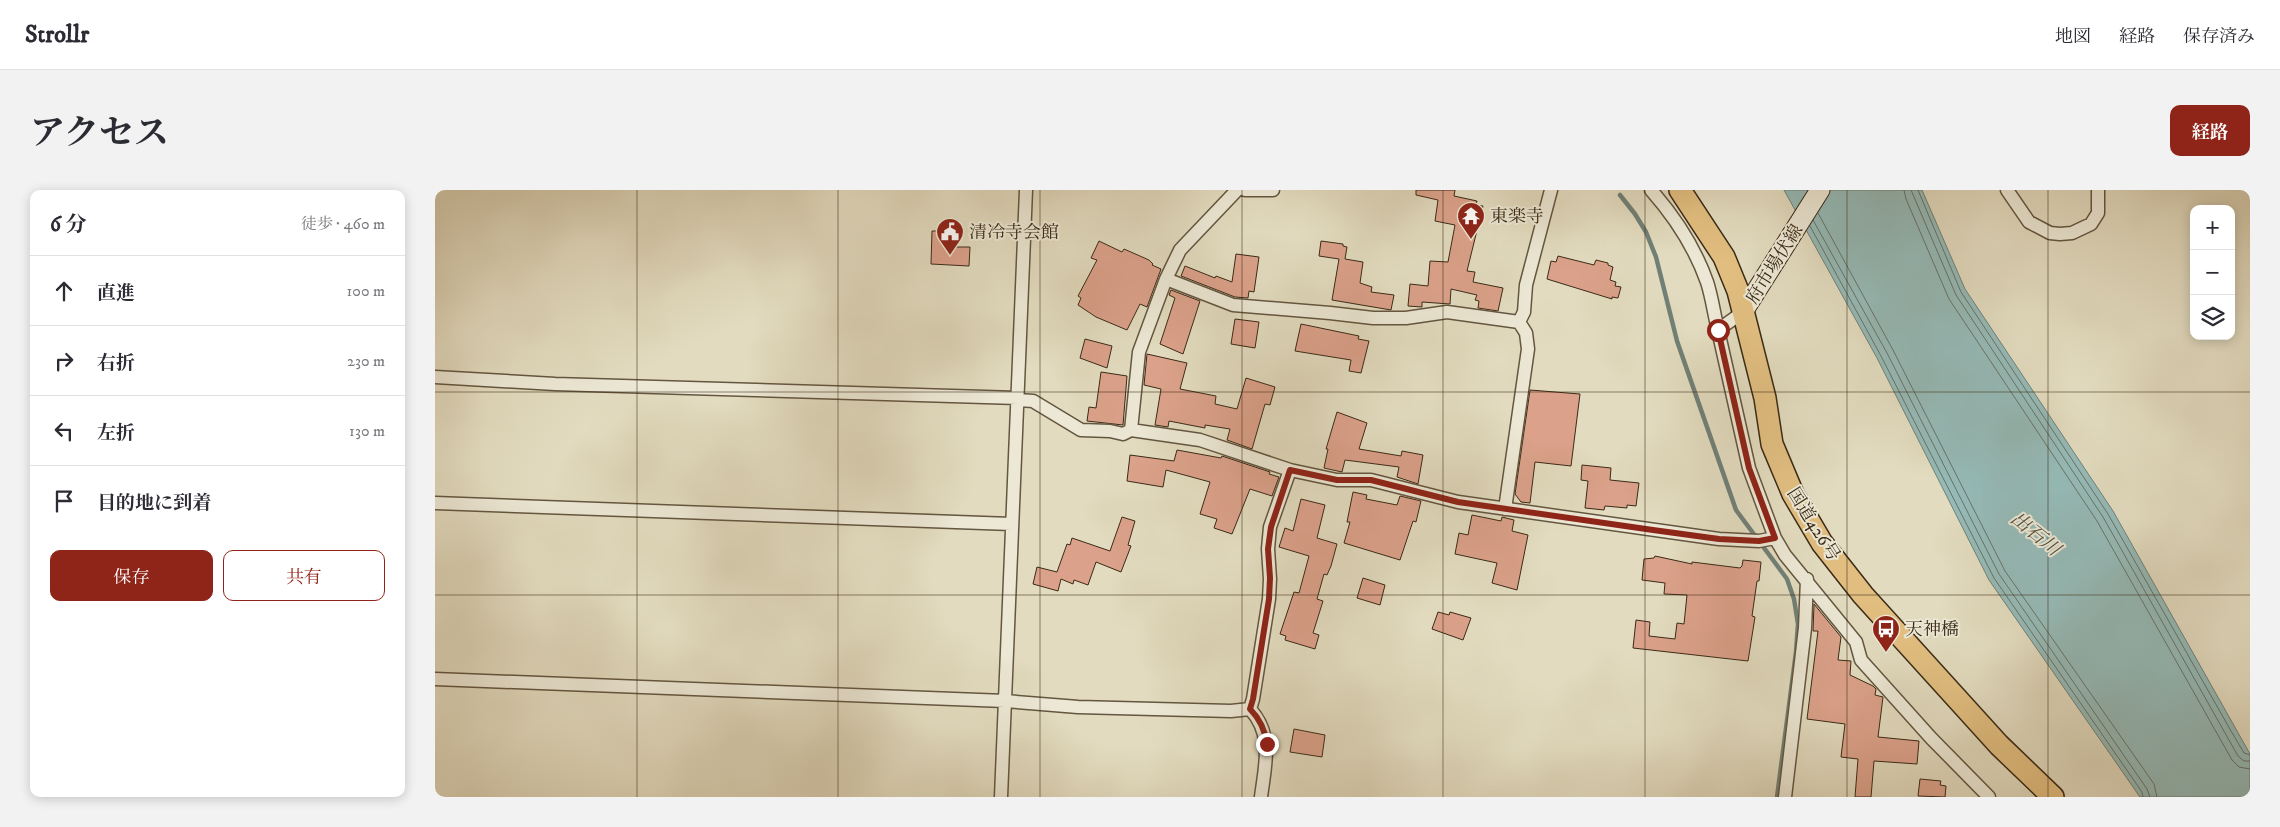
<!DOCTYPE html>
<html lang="ja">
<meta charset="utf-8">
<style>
:root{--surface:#fff;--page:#f2f2f3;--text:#2b2b33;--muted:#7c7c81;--line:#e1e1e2;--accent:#8f2418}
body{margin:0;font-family:"IM FELL DW Pica","Noto Serif JP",serif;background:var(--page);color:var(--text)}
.controls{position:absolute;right:15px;top:15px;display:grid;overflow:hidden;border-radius:10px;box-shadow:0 2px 12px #0003}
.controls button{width:45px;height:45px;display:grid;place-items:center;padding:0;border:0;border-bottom:1px solid var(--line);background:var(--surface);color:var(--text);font:25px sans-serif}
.stop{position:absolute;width:15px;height:15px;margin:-11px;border:4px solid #8f2418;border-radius:50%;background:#fff}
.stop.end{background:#8f2418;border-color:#fff;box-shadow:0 1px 5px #0008}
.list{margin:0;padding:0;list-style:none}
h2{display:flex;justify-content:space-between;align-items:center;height:65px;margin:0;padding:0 20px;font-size:21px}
h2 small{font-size:16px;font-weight:400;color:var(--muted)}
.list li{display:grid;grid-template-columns:32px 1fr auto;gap:15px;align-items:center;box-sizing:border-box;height:70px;padding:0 20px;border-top:1px solid var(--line)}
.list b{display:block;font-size:19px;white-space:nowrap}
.list em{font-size:16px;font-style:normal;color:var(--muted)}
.actions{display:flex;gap:10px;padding:15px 20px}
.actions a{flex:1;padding:11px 0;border:1px solid var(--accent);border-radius:10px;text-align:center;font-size:18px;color:var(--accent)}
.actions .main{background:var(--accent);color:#fff}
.icon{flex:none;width:28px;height:28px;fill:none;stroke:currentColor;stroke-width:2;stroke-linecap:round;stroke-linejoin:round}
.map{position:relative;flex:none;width:1815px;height:607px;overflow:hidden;border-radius:10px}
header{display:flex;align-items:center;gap:30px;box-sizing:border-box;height:70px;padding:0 25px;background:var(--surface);border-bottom:1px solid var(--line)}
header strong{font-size:24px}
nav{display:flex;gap:28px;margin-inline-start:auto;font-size:18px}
.intro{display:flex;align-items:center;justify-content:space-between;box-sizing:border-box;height:120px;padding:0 30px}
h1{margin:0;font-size:35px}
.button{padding:12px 22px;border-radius:10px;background:var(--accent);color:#fff;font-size:18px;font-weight:700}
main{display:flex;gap:30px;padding:0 30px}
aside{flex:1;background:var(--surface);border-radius:10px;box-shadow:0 2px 12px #0003}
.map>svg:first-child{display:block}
</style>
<header>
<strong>Strollr</strong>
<nav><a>地図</a><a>経路</a><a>保存済み</a></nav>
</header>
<div class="intro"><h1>アクセス</h1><a class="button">経路</a></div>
<main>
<aside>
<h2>6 分<small>徒歩 · 460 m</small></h2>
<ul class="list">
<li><svg class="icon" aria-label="ahead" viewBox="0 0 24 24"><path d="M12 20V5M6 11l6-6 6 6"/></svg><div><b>直進</b></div><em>100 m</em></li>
<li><svg class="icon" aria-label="right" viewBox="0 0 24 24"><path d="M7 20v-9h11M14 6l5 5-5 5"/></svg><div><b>右折</b></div><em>230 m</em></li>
<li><svg class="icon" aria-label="left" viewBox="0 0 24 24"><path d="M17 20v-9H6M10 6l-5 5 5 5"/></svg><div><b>左折</b></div><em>130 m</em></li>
<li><svg class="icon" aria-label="arrive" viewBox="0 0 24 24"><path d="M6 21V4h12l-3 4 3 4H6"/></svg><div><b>目的地に到着</b></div></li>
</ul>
<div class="actions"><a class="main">保存</a><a>共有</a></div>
</aside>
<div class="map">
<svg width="1815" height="607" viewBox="0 0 1815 607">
<rect width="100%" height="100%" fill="#e2dbbf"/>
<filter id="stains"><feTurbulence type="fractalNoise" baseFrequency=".004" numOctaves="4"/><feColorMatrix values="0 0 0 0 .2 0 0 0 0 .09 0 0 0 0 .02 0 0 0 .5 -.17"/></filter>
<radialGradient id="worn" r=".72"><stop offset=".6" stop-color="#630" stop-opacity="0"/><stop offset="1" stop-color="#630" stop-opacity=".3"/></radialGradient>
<path fill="#95bab7" stroke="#718077" d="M1349,0H1487L1530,99L1678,321L1815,564V607H1705L1554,390L1442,168Z"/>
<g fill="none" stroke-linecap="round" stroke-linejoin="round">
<path stroke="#687266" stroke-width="1" d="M1469,0L1471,9L1514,109L1662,331L1797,570L1804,577L1815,579
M1476,0L1521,105L1668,327L1803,566L1809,571H1815
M1483,0L1526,102L1673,324L1796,541L1809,563L1815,565
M1383,23L1458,160L1570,381L1719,594L1722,607
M1378,30L1452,163L1564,384L1712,599L1715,607
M1375,36L1446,166L1559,388L1707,602L1708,607"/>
<path stroke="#718077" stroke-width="4.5" d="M1185,5L1200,24L1211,42L1221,67L1242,151L1301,320L1352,389L1359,409L1363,434L1361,462L1342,607"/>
</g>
<path fill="#dba18a" stroke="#3a2a16" d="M981,0H1020L1019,6L1042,11L1041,15L1048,16L1032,81L1040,82L1038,92L1068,98L1063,121L1043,118L1044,111L1040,110L1042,105L1016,99L1015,114L987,112V117L973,116L975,94L993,96L995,71L1013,72L1020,35L1000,31L1003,10L981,5Z
M497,41H518L519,57H535L534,76L496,74Z
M664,51L687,62L689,59L714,70L718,74L717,75L726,79L712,117L705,114L692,140L661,127L643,115L646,108L643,106L662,70L656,68Z
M886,51L908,54V56L912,57L910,69L928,72L925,93L937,97L936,102L959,105L956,120L897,110L904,69L884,66Z
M801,64L824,67L819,102L814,101L813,108L800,107L746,86L750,76L780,88L781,86L797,92Z
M1123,66L1159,75L1161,70L1173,73V75L1178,77L1175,90L1181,92L1180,96L1186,97L1183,108L1177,107V109L1112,89L1116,71L1121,72Z
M736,100L765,111L748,164L725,154L740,108L734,105Z
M800,129L824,132L820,158L796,154Z
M866,134L924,146L923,149L934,151L926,183L914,181L916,170L860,161Z
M650,149L677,156L672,178L645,168Z
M712,164L752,173L745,199L781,206L780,214L802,219L811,188L840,197L835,215L830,214L817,259L792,250L795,239L770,235V238L734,231L733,237L720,235L726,199L709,195Z
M666,182L692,186L688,235L652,231L654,217L661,218Z
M1095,200L1145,204L1136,276L1100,272L1095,313L1086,312L1080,304Z
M902,222L932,233L924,259L966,266L967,261L988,265L983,294L962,287L964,277L910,270L907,282L889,278L893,259H891Z
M742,260L786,268L787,266L835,282L834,284L844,287L837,306L815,299L797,344L779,338L782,329L765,324L775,292L731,280L728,297L692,291L695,265L739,271Z
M1147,275L1176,278L1175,290L1204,293L1201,316L1192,315V318L1170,316L1169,320L1150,318L1153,291L1146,290Z
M918,302L932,305L931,309L962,315L965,306L986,311L981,332L978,331L965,370L909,353L915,332H912Z
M866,309L890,315L882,348L902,354L896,376L892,385L889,384L882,409L888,411L878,443L884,445L880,459L850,450L851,446L845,444L859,402L864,403L874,366L844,357L850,338L858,341Z
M1037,325L1066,331L1067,327L1079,330L1077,341L1093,345L1082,400L1057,393L1062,373L1020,364L1024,343L1033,345Z
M687,327L700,331L693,355L696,356L686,382L661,372L653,395L639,390L638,394L626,389L623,401L598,394L602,377L622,382L632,354L635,355L637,348L675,361Z
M1220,366L1257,374V372L1305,378L1307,376L1308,370L1326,372L1324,391H1322L1317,426L1320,427L1313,471L1198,458L1201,430L1215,432L1214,446L1240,449L1242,433L1249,434L1252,405L1229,404L1230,393L1207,390L1209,369L1219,368Z
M928,388L950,395L945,415L922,408Z
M1379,414L1406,447L1403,470L1416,471L1415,485L1438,496L1441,499L1440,505L1448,507L1443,547L1484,551L1482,574L1439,571L1436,607H1420L1423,569L1406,567L1410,534L1372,529L1383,441H1378Z
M1003,422L1014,425L1015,422L1036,428L1028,450L997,439Z
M859,539L890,545L887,567L855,562Z
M1485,589L1506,591L1505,595L1511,596L1510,607L1483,606Z"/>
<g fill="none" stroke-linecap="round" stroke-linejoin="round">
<defs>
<path id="minor" d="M802,0L745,60L731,89L798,115L895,123L938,128H971L1012,122L1084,132L1091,143L1093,159L1070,319
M810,0H838
M1216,0C1239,26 1260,58 1272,92C1277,107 1279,124 1283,140L1308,122
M1572,0L1594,32L1615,43L1625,44L1637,43L1656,34L1663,23V0
M1084,132L1089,122L1091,95L1116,0
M1283,140L1314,278L1340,348L1350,365L1421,452L1426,470L1496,548L1554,607
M0,187L120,194L583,208
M583,210L598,211L646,240L675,241L688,244L696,240L765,250L855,280L902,290H936L1023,312L1284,349L1324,351L1340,348
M696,240L704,162L731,89
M0,313L576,334
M0,489L570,511L643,517L796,521L815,519
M815,519L818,509L834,409L835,389L833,359L835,337L855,280
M815,519C839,545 830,575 826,607
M566,607L591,0
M1350,607L1370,438L1372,389"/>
<path id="secondary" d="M1308,122L1385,0"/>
<path id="trunk" d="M1245,0L1289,67L1303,101L1330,208L1337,254L1358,304L1387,353L1428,405L1564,555L1618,607"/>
</defs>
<use href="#minor" stroke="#645640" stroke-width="15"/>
<use href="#secondary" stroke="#3a2a16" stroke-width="21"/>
<use href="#trunk" stroke="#3a2a16" stroke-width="24"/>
<use href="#minor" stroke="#ece8d5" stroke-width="12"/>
<use href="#secondary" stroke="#ece8d5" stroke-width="19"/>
<use href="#trunk" stroke="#e1be80" stroke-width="21"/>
</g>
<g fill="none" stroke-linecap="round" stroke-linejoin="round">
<path stroke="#8f2418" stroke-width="6" d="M832,554C830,540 825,529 815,519L818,509L834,409L835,388L833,359L836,337L855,280L902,290H936L1023,312L1218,340L1284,349L1324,351L1340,348L1314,278L1283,140"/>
</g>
<path fill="none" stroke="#3a2a16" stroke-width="1" stroke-opacity="0.55" d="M202,0V607M403,0V607M605,0V607M807,0V607M1008,0V607M1210,0V607M1412,0V607M1613,0V607M0,202H1815M0,405H1815"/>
<defs>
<symbol id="temple-pin" viewBox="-11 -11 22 30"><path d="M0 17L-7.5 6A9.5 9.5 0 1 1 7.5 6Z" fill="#8f2418" stroke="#ece8d5"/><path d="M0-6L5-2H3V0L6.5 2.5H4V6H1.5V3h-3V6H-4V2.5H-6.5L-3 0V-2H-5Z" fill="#fff"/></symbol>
<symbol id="civic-pin" viewBox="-11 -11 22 30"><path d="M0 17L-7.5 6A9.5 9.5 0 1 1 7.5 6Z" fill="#8f2418" stroke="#ece8d5"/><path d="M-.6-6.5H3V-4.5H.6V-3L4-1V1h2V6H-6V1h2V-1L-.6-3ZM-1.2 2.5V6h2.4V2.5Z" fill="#fff"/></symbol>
<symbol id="bus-pin" viewBox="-11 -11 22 30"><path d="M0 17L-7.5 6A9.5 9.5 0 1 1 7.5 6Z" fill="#8f2418" stroke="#ece8d5"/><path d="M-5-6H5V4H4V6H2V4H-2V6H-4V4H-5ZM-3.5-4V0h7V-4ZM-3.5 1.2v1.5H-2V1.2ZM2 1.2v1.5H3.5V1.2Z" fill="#fff"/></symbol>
</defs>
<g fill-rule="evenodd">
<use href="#temple-pin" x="1020" y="10" width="32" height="43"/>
<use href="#civic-pin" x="499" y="26" width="32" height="43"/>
<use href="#bus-pin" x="1435" y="423" width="32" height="43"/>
</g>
<g text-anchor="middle" stroke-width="4" stroke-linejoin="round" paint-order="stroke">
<g font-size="18" fill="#3a2a16" stroke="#ece8d5" text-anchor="start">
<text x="1055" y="32">東楽寺</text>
<text x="534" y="48">清冷寺会館</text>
<text x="1470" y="445">天神橋</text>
</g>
<g font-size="18" fill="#3a2a16" stroke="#ece8d5">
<text transform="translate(1339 74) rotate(-58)" y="6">府市場伏線</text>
<text transform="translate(1379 334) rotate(58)" y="6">国道426号</text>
</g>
<g font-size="19" font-style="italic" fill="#514e3e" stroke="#ece8d5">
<text transform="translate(1601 343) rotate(39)" y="7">出石川</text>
</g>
</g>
<rect width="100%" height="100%" filter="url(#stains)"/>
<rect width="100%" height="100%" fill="url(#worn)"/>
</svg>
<div class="controls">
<button>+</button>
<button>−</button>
<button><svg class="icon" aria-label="layers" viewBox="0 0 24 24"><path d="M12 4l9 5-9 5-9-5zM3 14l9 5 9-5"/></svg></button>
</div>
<div class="stop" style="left:1283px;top:140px"></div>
<div class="stop end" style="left:832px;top:554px"></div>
</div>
</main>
